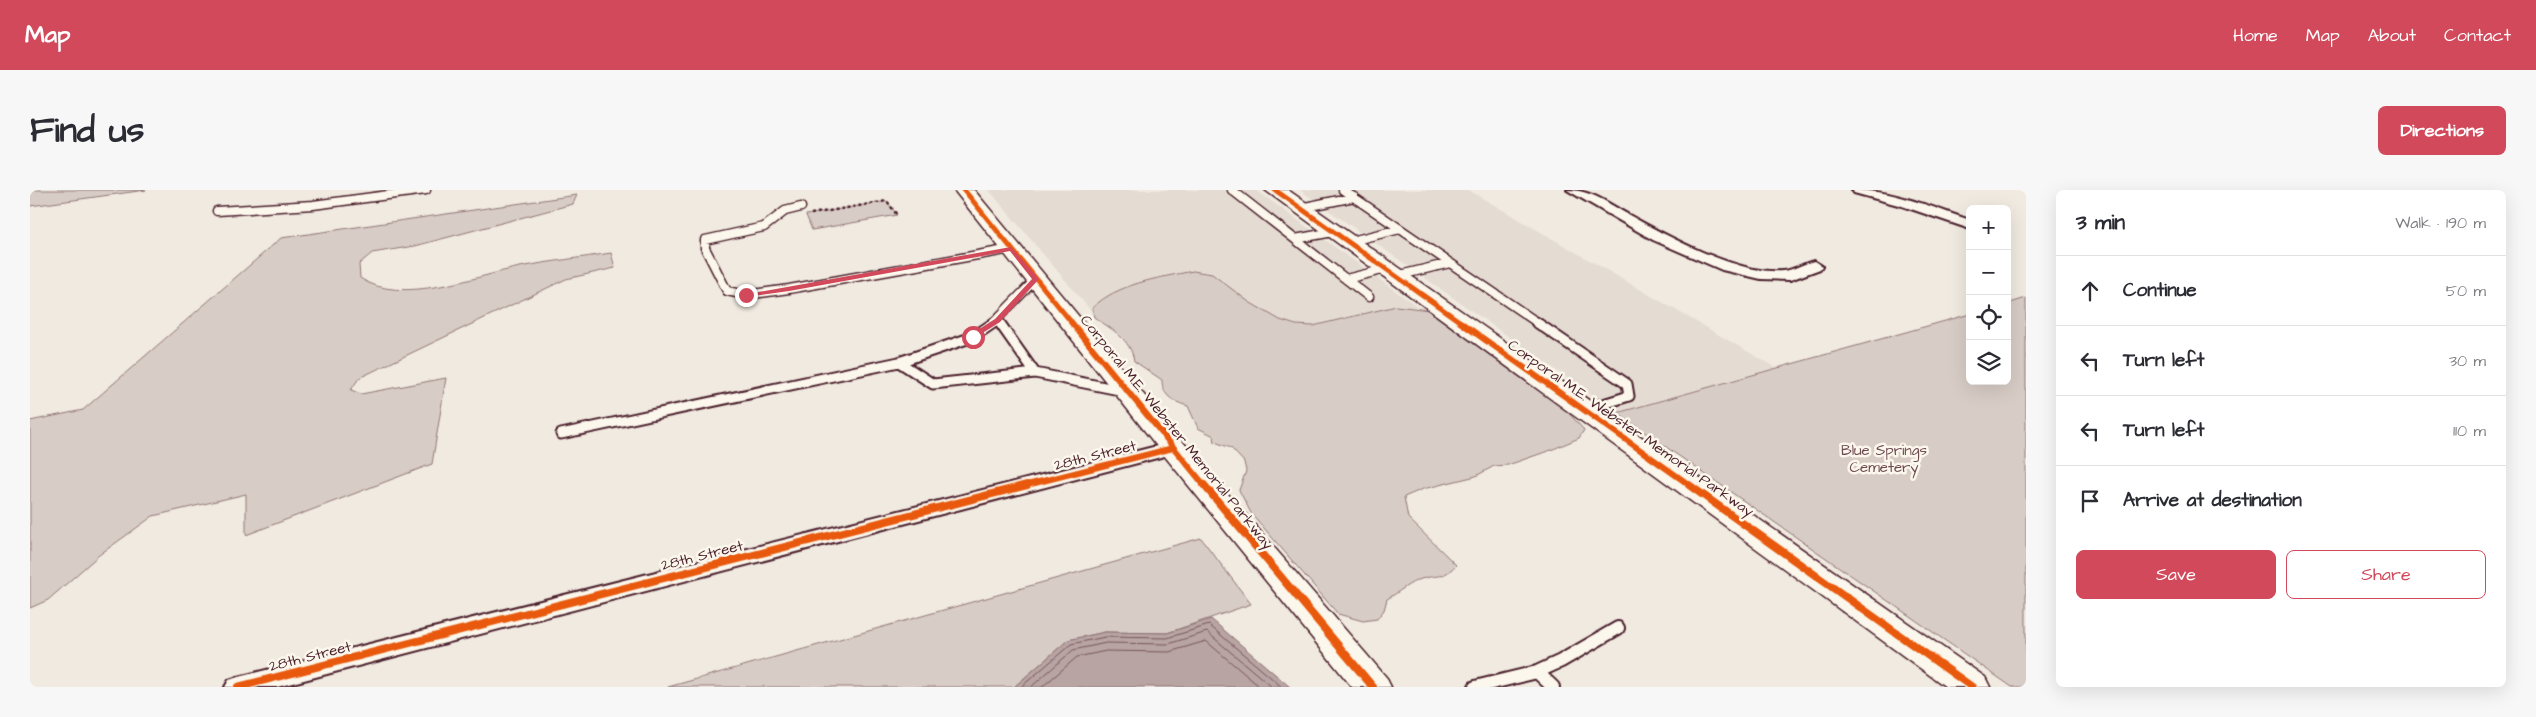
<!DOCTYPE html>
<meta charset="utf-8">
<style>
:root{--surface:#fff;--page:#f7f7f7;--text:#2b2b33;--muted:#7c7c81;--line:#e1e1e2;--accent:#d1495b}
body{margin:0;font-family:"Architects Daughter",sans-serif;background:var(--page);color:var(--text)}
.controls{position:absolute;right:15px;top:15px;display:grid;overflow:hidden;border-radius:8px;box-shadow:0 5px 20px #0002}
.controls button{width:45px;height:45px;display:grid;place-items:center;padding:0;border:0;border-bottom:1px solid var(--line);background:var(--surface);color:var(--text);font:25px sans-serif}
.stop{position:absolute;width:15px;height:15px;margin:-11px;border:4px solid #d1495b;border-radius:50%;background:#fff}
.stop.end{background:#d1495b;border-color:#fff;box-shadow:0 1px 5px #0008}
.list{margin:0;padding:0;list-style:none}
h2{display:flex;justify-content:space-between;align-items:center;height:65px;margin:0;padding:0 20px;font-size:21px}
h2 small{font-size:16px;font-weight:400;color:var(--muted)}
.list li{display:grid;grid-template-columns:32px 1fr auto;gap:15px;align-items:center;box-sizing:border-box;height:70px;padding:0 20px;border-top:1px solid var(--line)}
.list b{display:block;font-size:19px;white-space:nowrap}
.list em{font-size:16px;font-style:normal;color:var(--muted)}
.actions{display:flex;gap:10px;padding:15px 20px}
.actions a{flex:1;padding:11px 0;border:1px solid var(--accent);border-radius:8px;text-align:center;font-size:18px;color:var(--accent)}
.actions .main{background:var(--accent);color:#fff}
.icon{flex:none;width:28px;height:28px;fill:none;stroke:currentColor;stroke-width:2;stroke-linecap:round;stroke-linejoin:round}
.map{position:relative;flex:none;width:1996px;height:497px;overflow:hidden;border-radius:8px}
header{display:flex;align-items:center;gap:30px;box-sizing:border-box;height:70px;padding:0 25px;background:var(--accent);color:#fff}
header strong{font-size:24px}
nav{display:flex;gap:28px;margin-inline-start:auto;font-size:18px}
.intro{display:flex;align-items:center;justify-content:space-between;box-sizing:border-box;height:120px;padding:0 30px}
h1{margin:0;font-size:35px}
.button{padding:12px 22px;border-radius:8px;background:var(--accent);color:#fff;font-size:18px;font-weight:700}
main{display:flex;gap:30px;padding:0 30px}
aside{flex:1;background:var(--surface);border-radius:8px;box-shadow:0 5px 20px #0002}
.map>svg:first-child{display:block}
</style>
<header>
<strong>Map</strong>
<nav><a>Home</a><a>Map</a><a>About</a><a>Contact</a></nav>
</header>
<div class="intro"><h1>Find us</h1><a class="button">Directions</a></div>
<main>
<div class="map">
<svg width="1996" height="497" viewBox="0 0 1996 497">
<rect width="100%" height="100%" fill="#f0eae0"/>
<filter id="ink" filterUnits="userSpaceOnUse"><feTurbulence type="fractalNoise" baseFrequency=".02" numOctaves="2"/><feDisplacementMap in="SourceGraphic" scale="10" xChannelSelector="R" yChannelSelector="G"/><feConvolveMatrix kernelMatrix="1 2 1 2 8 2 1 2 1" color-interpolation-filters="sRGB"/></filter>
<g filter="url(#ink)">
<path fill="#e4dbd2" d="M959,0H1226L1389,118L1366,116L1283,136L1266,135L1250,130L1219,112L1203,102L1192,90L1062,118L1063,123Z
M1270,0H1438L1746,178L1587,223Z"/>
<path fill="#d8ccc6" stroke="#917678" d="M0,0H116L0,16Z
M547,5L543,14L385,56L342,63L329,74L330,88C370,116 446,86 490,77C520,71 551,68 581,63L585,78L536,89L329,188L321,200L331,204L416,188L402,274L216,345V304L123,326L69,365L18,410L0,418V231L53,220L251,48Z
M857,11L867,25L782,40L776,25Z
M1163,81L1182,84L1219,112L1250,130L1266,135L1283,136L1366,116L1399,120L1534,218L1554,240L1549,248L1521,260L1478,275L1464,276L1446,286L1393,299L1374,307L1378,328L1426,375C1412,390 1408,384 1391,389C1380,392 1368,403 1357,409L1354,420L1347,429L1333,431L1308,424L1221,323L1209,300L1216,281L1214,272L1201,258L1185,252L1184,246L1168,238L1158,216C1144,212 1132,206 1132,190L1104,171C1101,149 1081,139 1064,127L1062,118C1088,93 1129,88 1163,81Z
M1996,108V497H1982L1587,223L1940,124V191H1977V114Z
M1171,348L1221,414L1137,443L1075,442L1038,450L984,497H638Z"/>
<path fill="#b8a4a2" stroke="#8c6f72" d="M1181,429L1260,497H984L1038,450L1075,442L1137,443Z"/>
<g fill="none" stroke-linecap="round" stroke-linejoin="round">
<path stroke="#76545b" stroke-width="1" d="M991,497L1041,454L1075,447L1137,448L1179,435L1252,497
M1001,497L1043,460L1076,453L1138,454L1177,442L1242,497
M1012,497L1047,467L1076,461L1139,462L1176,451L1230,497"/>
<defs>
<path id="service-far2" d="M1202,0L1339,107
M1313,0L1508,133
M771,17L755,21L734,37L675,50V58L697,101L716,105L759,99L981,59
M1270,18L1324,7
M187,21L283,15L396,0
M1265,49L1303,42
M1317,52L1370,39
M1366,86L1420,73
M1316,89L1356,79
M968,130L970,133
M963,133L1006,89"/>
<path id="service-far1" d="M969,132L1005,183
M1506,132L1597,194L1599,206L1554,220
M869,172L903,194L1005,183L1094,201
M531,244L869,172L943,147L965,132"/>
<path id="service" d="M1507,482L1523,497
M1445,497L1507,482L1531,471L1588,438"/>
<path id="minor" d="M1537,0C1562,0 1577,13 1599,25C1637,46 1715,89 1759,80C1767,78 1775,73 1784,71L1792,76L1790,79L1760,90L1731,89L1692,80L1623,50Z
M1822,0C1863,0 1901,17 1940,30V39L1872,16L1824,3Z
M1143,252L1150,254L1153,258L1150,262L247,497H195L199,490L208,487Z"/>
<path id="primary" d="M924,0H944L1153,252L1356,487L1361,497H1322L1133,264Z
M1235,0H1258L1955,487L1960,497H1916Z"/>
</defs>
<use href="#service-far2" stroke="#4a1f2b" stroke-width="11"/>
<use href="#service-far1" stroke="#4a1f2b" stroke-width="13"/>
<use href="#service" stroke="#4a1f2b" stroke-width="16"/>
<use href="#minor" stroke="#4a1f2b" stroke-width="4"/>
<use href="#primary" stroke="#4a1f2b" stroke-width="3"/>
<path stroke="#4a1f2b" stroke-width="2.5" stroke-dasharray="3 3" stroke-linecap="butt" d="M781,24L857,11L867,25"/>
<use href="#service-far2" stroke="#fbf7ec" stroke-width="8"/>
<use href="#service-far1" stroke="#fbf7ec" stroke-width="9"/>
<use href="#service" stroke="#fbf7ec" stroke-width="12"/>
<use href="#minor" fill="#fbf7ec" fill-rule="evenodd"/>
<use href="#primary" fill="#fbf7ec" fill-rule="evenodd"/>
<defs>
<path id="cycleway-far2" d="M934,0L1042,133
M1245,0L1432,133"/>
<path id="cycleway-far1" d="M1041,132L1175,296
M1430,132L1661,296
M993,296L1143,258"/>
<path id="cycleway" d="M1174,295L1343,497
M1659,295L1942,497
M208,497L997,295"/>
</defs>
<use href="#cycleway-far2" stroke="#fbf7ec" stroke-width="8"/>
<use href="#cycleway-far1" stroke="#fbf7ec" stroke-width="9"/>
<use href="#cycleway" stroke="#fbf7ec" stroke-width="11"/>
<use href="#cycleway-far2" stroke="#e8590c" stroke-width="5"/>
<use href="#cycleway-far1" stroke="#e8590c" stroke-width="6"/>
<use href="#cycleway" stroke="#e8590c" stroke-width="8"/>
</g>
</g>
<path fill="#d1495b" d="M981,57L1009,89L970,132L943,149L940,145L965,129L1002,89L980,61L759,101L716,107L712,105Z"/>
<g text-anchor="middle" stroke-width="5" stroke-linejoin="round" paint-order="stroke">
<g font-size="15" fill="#4a1f2b" stroke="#fbf7ec">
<text transform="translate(1601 238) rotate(35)" y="5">Corporal M.E. Webster Memorial Parkway</text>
<text transform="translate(1147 242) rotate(51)" y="5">Corporal M.E. Webster Memorial Parkway</text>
<text transform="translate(1065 265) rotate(-14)" y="5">28th Street</text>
<text transform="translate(672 365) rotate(-14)" y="5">28th Street</text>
<text transform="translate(280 466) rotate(-14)" y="5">28th Street</text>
</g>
<g font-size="15" fill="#6e4a52" stroke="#fbf7ec">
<text x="1854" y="265">Blue Springs<tspan x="1854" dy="17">Cemetery</tspan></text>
</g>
</g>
</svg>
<div class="controls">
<button>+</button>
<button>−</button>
<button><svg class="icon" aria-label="locate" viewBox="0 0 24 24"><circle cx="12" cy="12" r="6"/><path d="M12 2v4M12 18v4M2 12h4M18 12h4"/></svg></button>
<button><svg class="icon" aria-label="layers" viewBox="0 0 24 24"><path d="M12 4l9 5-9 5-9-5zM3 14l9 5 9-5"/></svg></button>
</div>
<div class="stop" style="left:943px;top:147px"></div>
<div class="stop end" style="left:716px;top:105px"></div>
</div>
<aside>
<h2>3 min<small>Walk · 190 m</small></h2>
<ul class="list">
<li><svg class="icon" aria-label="ahead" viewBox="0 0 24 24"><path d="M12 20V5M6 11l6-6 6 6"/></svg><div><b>Continue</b></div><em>50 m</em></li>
<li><svg class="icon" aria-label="left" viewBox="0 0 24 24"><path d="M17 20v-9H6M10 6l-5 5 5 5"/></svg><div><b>Turn left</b></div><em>30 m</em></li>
<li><svg class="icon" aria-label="left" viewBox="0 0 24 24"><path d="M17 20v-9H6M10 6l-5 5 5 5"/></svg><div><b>Turn left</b></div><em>110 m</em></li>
<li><svg class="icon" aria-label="arrive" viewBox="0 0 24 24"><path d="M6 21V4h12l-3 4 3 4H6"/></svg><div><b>Arrive at destination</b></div></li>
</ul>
<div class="actions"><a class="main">Save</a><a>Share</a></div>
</aside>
</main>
